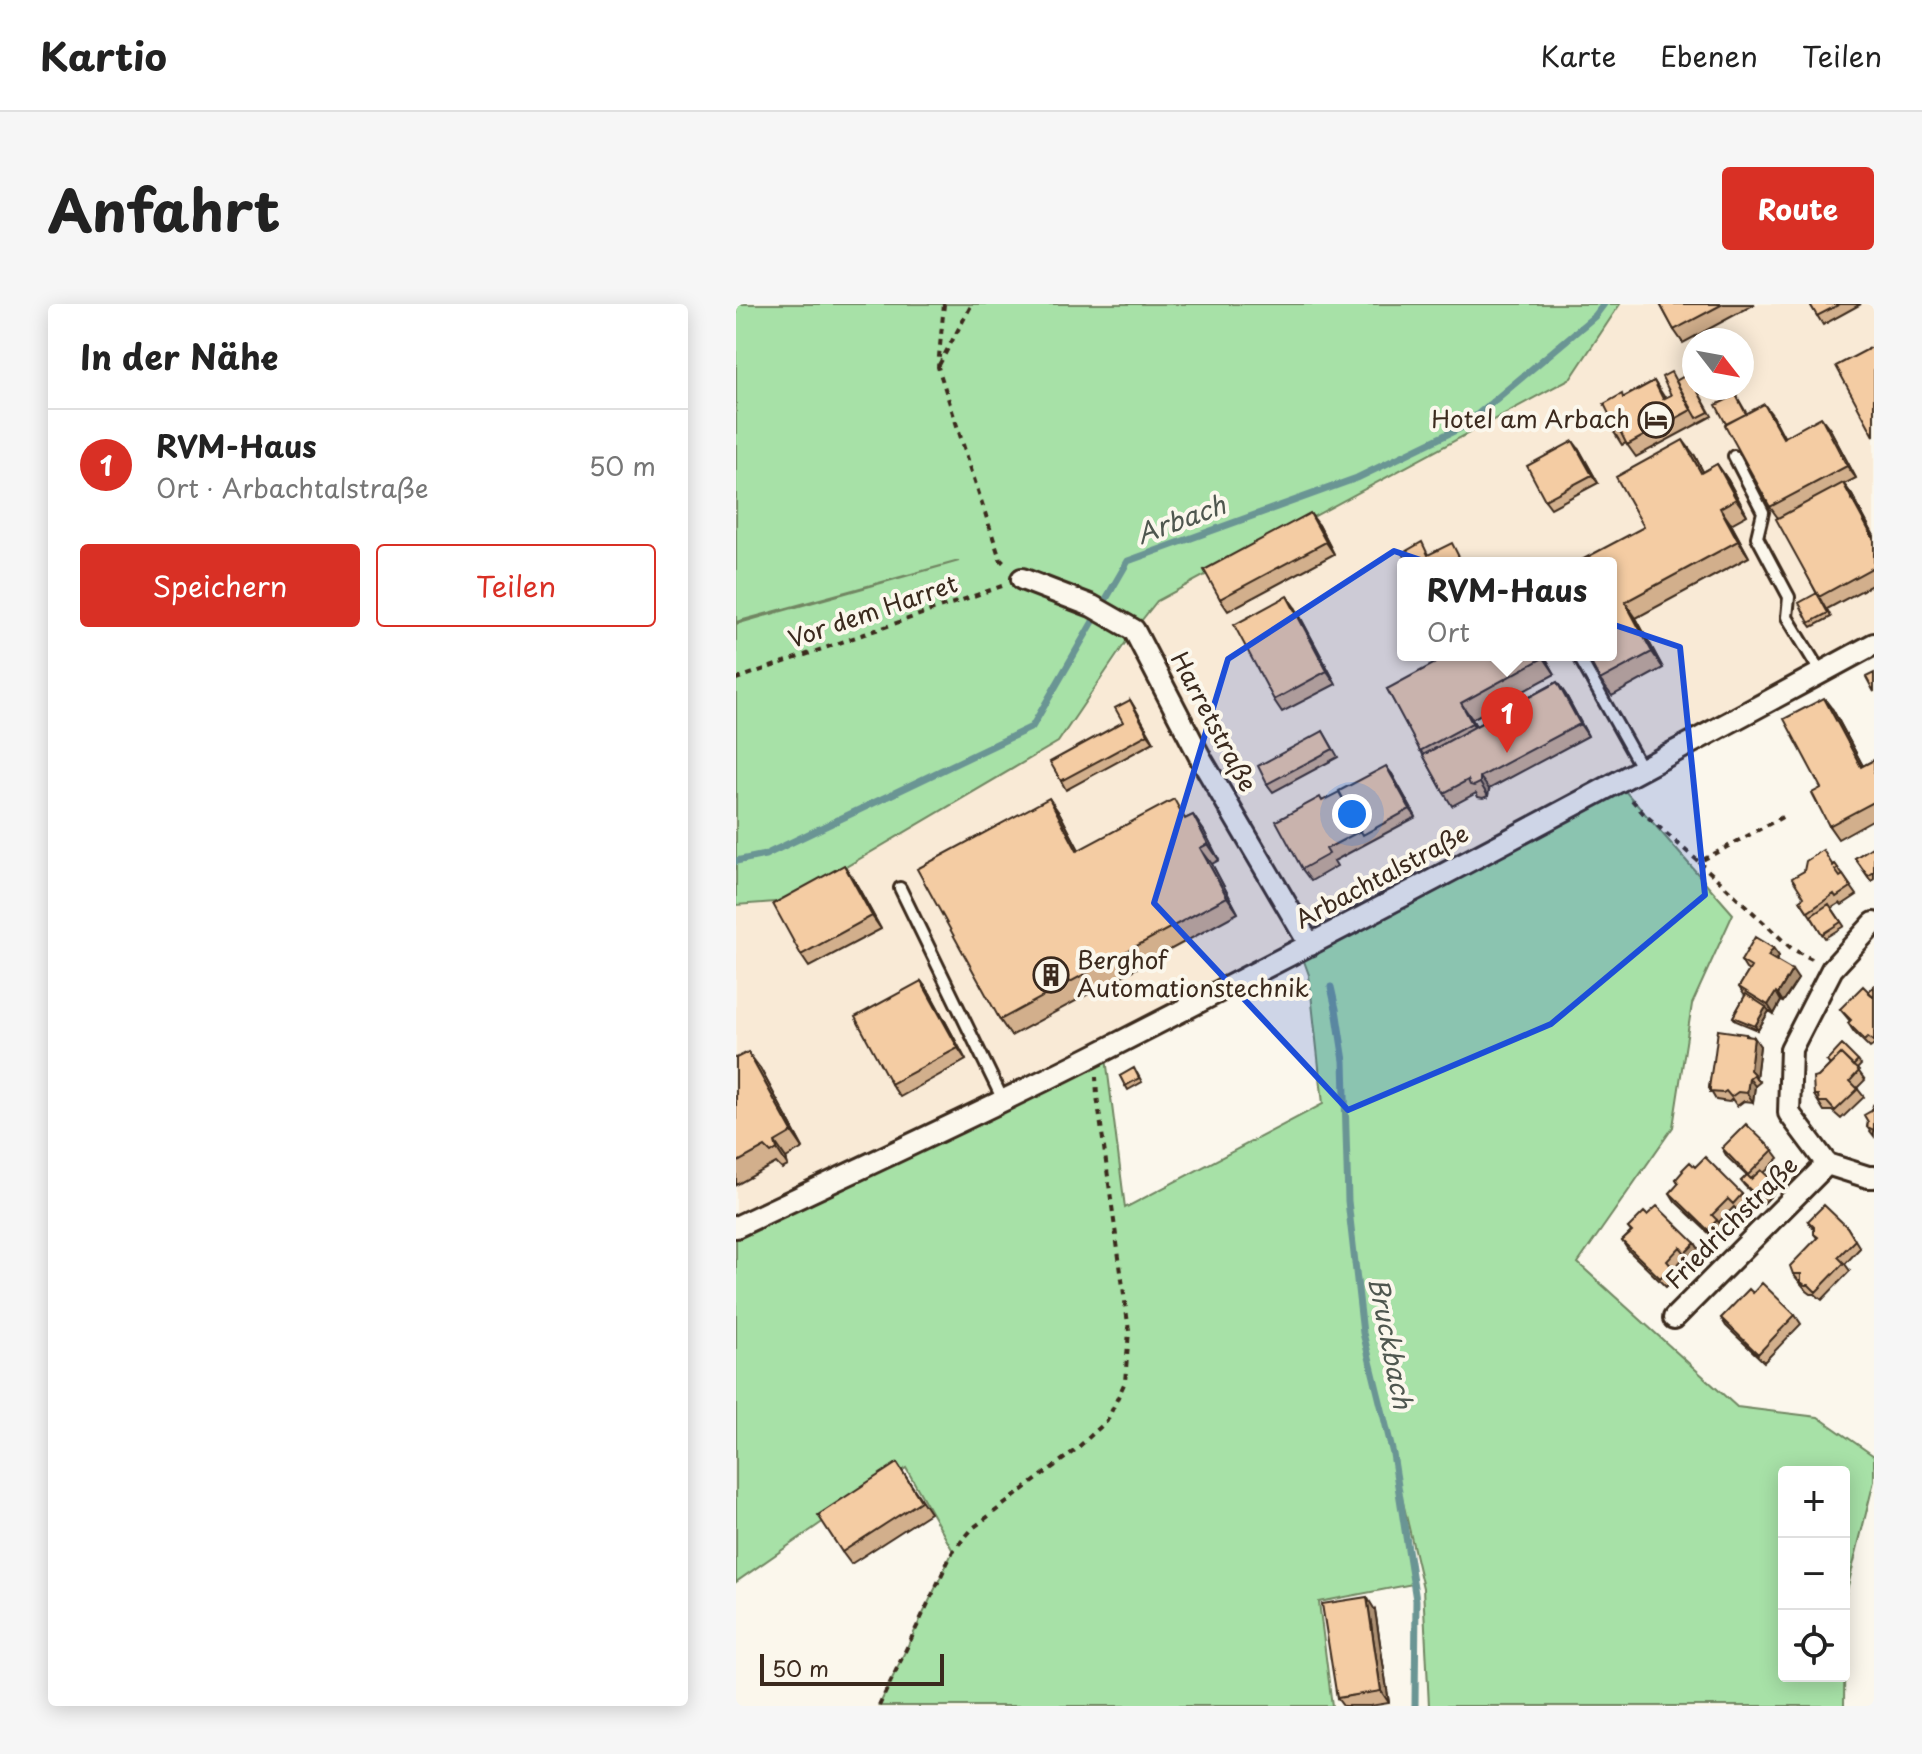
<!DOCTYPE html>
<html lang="de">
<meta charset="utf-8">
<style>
:root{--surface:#fff;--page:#f6f6f6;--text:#222;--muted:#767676;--line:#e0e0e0;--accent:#d93025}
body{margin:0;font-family:"Playpen Sans",sans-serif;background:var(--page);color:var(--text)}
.controls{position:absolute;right:24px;bottom:24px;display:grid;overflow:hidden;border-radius:8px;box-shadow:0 4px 20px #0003}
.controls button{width:72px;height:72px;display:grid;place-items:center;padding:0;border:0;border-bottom:2px solid var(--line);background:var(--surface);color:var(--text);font:40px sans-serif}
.compass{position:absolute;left:946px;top:24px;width:72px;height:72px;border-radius:50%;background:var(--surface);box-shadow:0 4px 20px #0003;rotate:121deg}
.scale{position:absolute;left:24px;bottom:20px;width:184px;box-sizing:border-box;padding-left:8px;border:4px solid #3b2a1e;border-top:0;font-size:22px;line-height:28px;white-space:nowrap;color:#3b2a1e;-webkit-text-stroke:6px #fbf7ec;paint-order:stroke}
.you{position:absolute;left:616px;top:510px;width:28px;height:28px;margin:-20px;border:6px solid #fff;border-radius:50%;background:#1a73e8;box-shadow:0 0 0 12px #1a73e833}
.badge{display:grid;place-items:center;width:52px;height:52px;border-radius:50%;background:var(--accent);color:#fff;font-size:26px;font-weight:700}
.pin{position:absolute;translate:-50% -66px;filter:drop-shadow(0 2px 4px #0008)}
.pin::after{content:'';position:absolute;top:42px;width:28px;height:24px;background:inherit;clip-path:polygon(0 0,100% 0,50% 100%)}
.popup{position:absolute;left:661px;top:253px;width:220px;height:104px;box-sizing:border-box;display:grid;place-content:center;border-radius:8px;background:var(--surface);filter:drop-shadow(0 2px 6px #0005);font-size:26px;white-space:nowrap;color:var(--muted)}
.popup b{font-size:30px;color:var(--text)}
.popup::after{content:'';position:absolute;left:50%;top:100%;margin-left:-16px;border:16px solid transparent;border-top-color:var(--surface)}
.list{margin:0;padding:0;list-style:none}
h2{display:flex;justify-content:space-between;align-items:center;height:104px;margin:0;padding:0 32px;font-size:34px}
h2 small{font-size:26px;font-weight:400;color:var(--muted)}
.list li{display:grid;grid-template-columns:52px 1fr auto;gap:24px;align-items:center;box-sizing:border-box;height:112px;padding:0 32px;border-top:2px solid var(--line)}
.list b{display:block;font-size:30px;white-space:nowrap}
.list p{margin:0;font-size:26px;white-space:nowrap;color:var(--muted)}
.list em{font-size:26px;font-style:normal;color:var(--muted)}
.actions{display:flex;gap:16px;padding:24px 32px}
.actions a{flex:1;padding:18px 0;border:2px solid var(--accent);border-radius:8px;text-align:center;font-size:28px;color:var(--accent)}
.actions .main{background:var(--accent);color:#fff}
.icon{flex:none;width:44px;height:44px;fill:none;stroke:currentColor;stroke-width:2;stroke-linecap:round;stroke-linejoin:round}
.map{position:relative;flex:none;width:1138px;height:1402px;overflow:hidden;border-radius:8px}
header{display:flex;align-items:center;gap:48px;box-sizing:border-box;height:112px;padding:0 40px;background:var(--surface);border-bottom:2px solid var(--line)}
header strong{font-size:38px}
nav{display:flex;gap:44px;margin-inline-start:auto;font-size:28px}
.intro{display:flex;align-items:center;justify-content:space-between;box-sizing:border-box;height:192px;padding:0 48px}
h1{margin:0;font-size:56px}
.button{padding:20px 36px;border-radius:8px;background:var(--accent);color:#fff;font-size:28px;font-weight:700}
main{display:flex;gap:48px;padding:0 48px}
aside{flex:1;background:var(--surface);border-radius:8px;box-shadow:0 4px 20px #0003}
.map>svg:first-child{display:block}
</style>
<header>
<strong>Kartio</strong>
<nav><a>Karte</a><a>Ebenen</a><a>Teilen</a></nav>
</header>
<div class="intro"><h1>Anfahrt</h1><a class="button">Route</a></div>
<main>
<aside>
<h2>In der Nähe<small></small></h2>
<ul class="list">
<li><span class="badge">1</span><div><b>RVM-Haus</b><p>Ort · Arbachtalstraße</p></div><em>50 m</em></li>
</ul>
<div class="actions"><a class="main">Speichern</a><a>Teilen</a></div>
</aside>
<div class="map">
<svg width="1138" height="1402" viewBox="0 0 1138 1402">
<rect width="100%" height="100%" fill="#fbf7ec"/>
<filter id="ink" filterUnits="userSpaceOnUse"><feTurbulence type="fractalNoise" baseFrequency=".0125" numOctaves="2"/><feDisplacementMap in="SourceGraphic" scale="16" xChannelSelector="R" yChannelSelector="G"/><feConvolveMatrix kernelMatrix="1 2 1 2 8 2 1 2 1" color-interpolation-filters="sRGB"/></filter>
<g filter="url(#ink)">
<path fill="#f9ead6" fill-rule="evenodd" d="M884,0H1138V347L889,487L0,922V602L52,597L322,438L421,297L835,74ZM958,36H1006V84H958ZM667,259H875V351H667Z"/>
<path fill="#a7e1a7" stroke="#718662" stroke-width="2" fill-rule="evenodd" d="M0,0H884L835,74L421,297L398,326L322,438L52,597L0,601V320L223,257L0,318Z
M889,487L997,610L956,700L937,823L842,959L1001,1103L1082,1113L1138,1152V1177L1109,1294L1108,1402H693L687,1284L662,1177L677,1280L583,1298L596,1402H143L217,1247L170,1164L85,1219L0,1278V923L369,746L389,904L587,800L573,671L564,646ZM1048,1168H1108V1372H1048Z"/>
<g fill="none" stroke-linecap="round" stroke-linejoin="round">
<path stroke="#6b9594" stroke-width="7" d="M0,557L29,551L296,423L392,257L621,174L728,122L859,12L868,0
M595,683L600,705L608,757L612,897L627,1029L657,1150L680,1296L679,1402"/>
<defs>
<path id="lane" d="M998,152L1027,208L1021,233L1053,293L1051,313L1085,369
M842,351L906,465
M164,584L267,796"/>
<path id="street" d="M286,275L356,302L398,326L465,455L574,641
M1138,619L1096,665L1055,745L1053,809L1091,860L1132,873H1138
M0,923C120,866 241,811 359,751C621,618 880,480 1138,340
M938,1014L1091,860"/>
</defs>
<use href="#lane" stroke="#3b2a1e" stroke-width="16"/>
<use href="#street" stroke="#3b2a1e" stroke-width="26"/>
<path stroke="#3b2a1e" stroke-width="4" stroke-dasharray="6 6" stroke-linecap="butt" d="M208,0L202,63L264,255L271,262
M203,61L236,0
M0,375L266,282
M896,496L907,509L963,558L1050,511
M963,558L1056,645L1076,655
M143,1402L217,1247L237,1224L338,1147L371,1117L389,1078L393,1027L361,792L360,773"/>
<use href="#lane" stroke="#fbf7ec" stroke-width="10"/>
<use href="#street" stroke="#fbf7ec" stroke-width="20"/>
</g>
<path fill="#d2af8c" stroke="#3b2a1e" stroke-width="2" d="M924,0H1019L947,39L938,26Z
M1074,0H1125L1087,21Z
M952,70L976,112L900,153L890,139L886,141L878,128L875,114L888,93L918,77L929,94L935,91L940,77Z
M1000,91L1011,110L1037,112L1048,133L1094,125L1120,174L1108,180L1116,191L1138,232V280L1091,305L1095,313L1076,323L1073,319L1081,290L1042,214L1034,203Z
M843,145L862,179L815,204L809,196Z
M959,152L967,168L981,160L992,176L1011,211L995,220L1013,253L900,314L927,364L876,392L864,376L908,223Z
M583,221L598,250L492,307L484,295Z
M560,305L600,380L546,408L538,396Z
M808,351L819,370L736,415L740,422L821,378L830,391L852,432L753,485L752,492L747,494L742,493L740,489L716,502L708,489L651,385Z
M394,396L418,438L330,486L325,477L387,418Z
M1097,406L1127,462L1138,456V515L1102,535L1093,522L1085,484Z
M587,427L602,453L537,488L531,480Z
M656,470L680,513L598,557L601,562L575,577L566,565L587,497Z
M324,510L343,546L451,514L457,511L468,527L483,556L476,560L502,609L275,732L264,716Z
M1138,542V575L1135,577L1119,554Z
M1099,560L1121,591L1106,601L1104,599L1096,604L1108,622L1089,634L1064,596L1068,593V567Z
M117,574L145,625L73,663L65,651Z
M1037,644L1043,652L1040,657L1062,675L1047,698L1045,697L1038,710L1033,707L1022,726L1000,717L997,713L1009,692L1003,683L1013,667L1010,665L1005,657Z
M185,677L194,689L230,756L164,793L155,780Z
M1138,682V741L1134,744L1118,728L1112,719L1114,717L1104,705L1133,688Z
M1010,730L1024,742L1020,774L1024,778L1019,782L1017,798L1008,797L1001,802L996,795L993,798L980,796L973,784L978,757Z
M0,754L24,764L67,844L50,854L52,862L46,865L40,859L0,881Z
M1091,757H1122L1125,761L1121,765L1129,776L1121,784L1128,793L1105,815L1096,807H1088L1078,791L1082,773L1094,761Z
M401,769L406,778L392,786L384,772Z
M1138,802V832L1131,823L1135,807Z
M986,844L1037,846L1043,854L1028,869L1042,884L1027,900L1008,881L1005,877L1011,872L991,853Z
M959,863L1006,890L1012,898L1003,908L998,903L983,918L987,924L978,934L939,897L934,889L943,880L940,875Z
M911,911L959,939L964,947L955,957L950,952L937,965L942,971L930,983L892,946L886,937L895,928L892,924Z
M1072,917L1111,923L1124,944L1109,960L1114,967L1086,996L1079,990H1075L1071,987L1057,970L1081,934L1078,930V926Z
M1017,989L1059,1011L1065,1020L1028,1058L990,1022L985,1014Z
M161,1159L194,1209L115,1260L106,1248Z
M639,1306L653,1399L634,1402H607L601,1394Z"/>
<path fill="#ab8f72" stroke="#3b2a1e" stroke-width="2" d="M1028,100L1037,112L1055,146L1047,134Z
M1085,113L1094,125L1120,174L1111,162Z
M947,136L959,152L976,185L965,169Z
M837,137L843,145L862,179L856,171Z
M981,160L992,176L1011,211L1000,195Z
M1107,179L1116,191L1138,232V236Z
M984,204L995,220L1013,253L1002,237Z
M574,209L583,221L598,250L590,238Z
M551,292L560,305L600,380L591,367Z
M889,298L900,314L927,364L916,348Z
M806,351H808L819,370Z
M821,378L830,391L852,432L844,420Z
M1088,394L1097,406L1134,475L1125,463Z
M394,396L399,404L418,438L412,430Z
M725,399L736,415L747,435L736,419Z
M650,462L656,470L680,513L674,505Z
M744,473L753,485L752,492L744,479Z
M313,494L324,510L352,563L341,547Z
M457,511L468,527L483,556L472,540Z
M464,544L476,560L502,609L491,593Z
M108,561L117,574L145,625L136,612Z
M1037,644L1043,652L1038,660L1032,652Z
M1056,666L1062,675L1047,698L1042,690Z
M185,677L194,689L230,756L222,744Z
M1040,688L1045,697L1038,710L1032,701Z
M1030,703L1033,707L1022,726L1019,722Z
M1018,733L1024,742L1020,774L1014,766Z
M12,748L24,764L67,844L56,828Z
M1013,774L1019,782L1017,798L1011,789Z
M39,838L50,854L52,862L41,845Z
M1039,879L1042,884L1027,900L1024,895Z
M981,916L987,924L978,934L972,926Z
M959,939L964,947L955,957L949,949Z
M631,1293L639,1306L653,1399L645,1387Z"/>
<path fill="#f4cca3" stroke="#3b2a1e" stroke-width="2" d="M924,0H987L938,26Z
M1074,0H1104L1081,12Z
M1138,42V132L1100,62Z
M935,68L955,106L891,141L883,125L878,128L871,116L875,114L868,100L886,90L887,94L918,77L927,95L935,91L926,73Z
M952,70L958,80V84H960L973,108L961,114L940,77Z
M1000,91L1010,110L990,120L980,101Z
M1028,100L1047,134L1085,113L1111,162L1034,203L989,121Z
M947,136L965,169L981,160L1000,195L984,204L1002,237L889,298L916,348L864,376L851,351H875V259H840L908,223L880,173Z
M837,137L856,171L809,196L791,162Z
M1107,179L1138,236V263L1083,293L1040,215Z
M574,209L590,238L484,295L468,266Z
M686,238L692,251L716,239L725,257L730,255L732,259H672L667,249Z
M1081,289L1092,309L1073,319L1063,299Z
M551,292L591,367L538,396L498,321Z
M714,351H806L807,354L725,399L736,419L684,447L651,385Z
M1138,369V388L1130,373Z
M821,378L844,420L744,473V479L738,482L734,481L732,476L708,489L687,451Z
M1088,394L1125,463L1138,456V498L1093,522L1076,489L1085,484L1048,415Z
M394,396L412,430L325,477L314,458L387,418L379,404Z
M587,427L597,445L531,480L522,462Z
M650,462L674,505L627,531L603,487Z
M603,488L624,527L590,545L593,550L566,565L540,517L584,493L586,497Z
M313,494L341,547L438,495L449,515L457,511L472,540L464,544L491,593L264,716L181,565Z
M1138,542V568L1132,572L1119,554Z
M1087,546L1097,562L1099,560L1102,564L1099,566L1104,573L1107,571L1115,583L1100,593L1098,590L1072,608L1064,596L1068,593L1056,574L1068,567L1070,557Z
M108,561L136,612L65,651L37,600Z
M1093,600L1105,618L1086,630L1075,612Z
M1019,633L1037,644L1032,652L1056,666L1042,690L1040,688L1032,701L1003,683L1015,663L1005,657Z
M185,677L222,744L155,780L119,713Z
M1127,682L1138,693V736L1137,737L1132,733L1129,736L1112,719L1115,716L1104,705Z
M1138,682V693L1132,688Z
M1010,690L1030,703L1019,722L997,713Z
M982,726L1010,730V732L1018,733L1014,766L1018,770L1013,774L1011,789L1002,788L995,793L990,787L987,789L974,788V784H973L977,757H978Z
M1106,741L1122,757L1117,762L1105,750L1094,761L1091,757Z
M12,748L56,828L39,838L41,845L35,849L29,843L0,859V754Z
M1105,750L1123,767L1114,777L1122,785L1099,807L1091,798H1083L1082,791H1078L1077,774L1082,773Z
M398,764L403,774L389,782L384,772Z
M1137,801L1138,802V827L1136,825L1131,823L1132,818L1128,811L1135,807Z
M1010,820L1037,846L1012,871L986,844Z
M969,853L1006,890L997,900L992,895L976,911L981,916L972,926L934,889L943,879L940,875L947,867L946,866L954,858L959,863Z
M1025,866L1039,879L1024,895L1005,877L1011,871L1015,875Z
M1088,901L1111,923L1119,936L1102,953L1108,959L1080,988L1073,981H1069L1065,978V970H1057L1054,962L1082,933L1078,930V923L1072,917Z
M921,902L959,939L949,949L944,943L931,957L936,963L924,974L886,937L896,928L892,924L908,908L911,911Z
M1026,979L1059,1011L1022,1050L985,1014L1013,985L1017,989Z
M161,1159L185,1197L106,1248L82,1211Z
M631,1293L645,1387L601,1394L586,1300Z"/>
</g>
<path fill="#1d4ed8" fill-opacity="0.2" stroke="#1d4ed8" stroke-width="6" stroke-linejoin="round" d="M658,247L944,343L969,591L815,720L612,806L418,599L492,355Z"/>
<defs>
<symbol id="hotel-ring" viewBox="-11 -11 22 22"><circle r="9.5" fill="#fbf7ec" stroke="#3b2a1e" stroke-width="1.5"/><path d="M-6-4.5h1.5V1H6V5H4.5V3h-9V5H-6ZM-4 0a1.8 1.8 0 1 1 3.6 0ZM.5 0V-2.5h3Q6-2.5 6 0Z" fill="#3b2a1e"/></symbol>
<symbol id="building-ring" viewBox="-11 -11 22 22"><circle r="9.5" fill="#fbf7ec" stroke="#3b2a1e" stroke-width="1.5"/><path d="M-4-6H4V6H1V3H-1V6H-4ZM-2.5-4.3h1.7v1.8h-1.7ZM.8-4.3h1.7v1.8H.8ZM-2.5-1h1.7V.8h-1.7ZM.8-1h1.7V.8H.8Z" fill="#3b2a1e"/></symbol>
</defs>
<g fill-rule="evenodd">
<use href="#hotel-ring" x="900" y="96" width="40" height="40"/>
<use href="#building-ring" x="295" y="651" width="40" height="40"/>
</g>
<g text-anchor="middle" stroke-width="8" stroke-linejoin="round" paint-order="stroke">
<g font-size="24" fill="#3b2a1e" stroke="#fbf7ec" text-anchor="end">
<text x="894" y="124">Hotel am Arbach</text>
<text x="341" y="665" text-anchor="start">Berghof<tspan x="341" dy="28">Automationstechnik</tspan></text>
</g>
<g font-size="24" fill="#3b2a1e" stroke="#fbf7ec">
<text transform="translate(137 308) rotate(-19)" y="8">Vor dem Harret</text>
<text transform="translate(477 418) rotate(62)" y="8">Harretstraße</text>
<text transform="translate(646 573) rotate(-28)" y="8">Arbachtalstraße</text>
<text transform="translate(996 919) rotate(-45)" y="8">Friedrichstraße</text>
</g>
<g font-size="26" font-style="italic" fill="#4f574f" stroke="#fbf7ec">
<text transform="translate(445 216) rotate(-20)" y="9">Arbach</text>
<text transform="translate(654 1039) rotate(79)" y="9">Bruckbach</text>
</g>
</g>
</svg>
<div class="controls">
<button>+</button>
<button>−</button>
<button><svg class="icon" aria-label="locate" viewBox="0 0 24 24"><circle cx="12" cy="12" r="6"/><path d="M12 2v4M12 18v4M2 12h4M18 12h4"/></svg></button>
</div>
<svg class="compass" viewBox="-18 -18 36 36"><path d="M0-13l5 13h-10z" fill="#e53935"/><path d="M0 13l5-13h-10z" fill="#767676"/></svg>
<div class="scale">50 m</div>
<div class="you"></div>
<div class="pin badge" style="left:771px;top:449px">1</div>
<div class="popup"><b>RVM-Haus</b>Ort</div>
</div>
</main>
